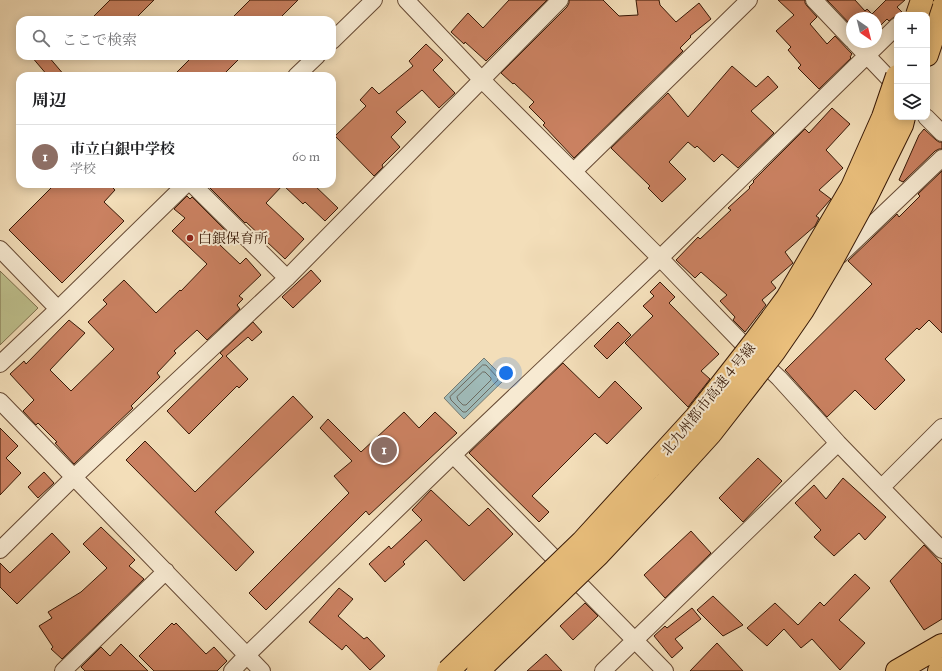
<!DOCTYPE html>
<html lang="ja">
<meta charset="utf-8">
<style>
:root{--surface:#fff;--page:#f6f6f6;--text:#202124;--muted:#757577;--line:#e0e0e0;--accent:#db2777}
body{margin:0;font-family:"IM FELL Great Primer","Noto Serif JP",serif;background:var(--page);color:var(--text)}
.controls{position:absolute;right:12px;top:12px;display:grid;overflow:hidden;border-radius:8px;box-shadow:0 2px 10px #0003}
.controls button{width:36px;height:36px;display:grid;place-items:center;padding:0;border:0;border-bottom:1px solid var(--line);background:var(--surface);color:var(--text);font:20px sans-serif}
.compass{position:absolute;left:846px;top:12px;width:36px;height:36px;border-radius:50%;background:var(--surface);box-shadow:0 2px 10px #0003;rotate:145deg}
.you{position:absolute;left:506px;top:373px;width:14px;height:14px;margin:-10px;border:3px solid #fff;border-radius:50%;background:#1a73e8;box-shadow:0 0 0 6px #1a73e833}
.badge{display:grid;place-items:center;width:26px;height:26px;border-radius:50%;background:var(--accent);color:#fff;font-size:13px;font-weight:700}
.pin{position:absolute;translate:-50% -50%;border:2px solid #fff;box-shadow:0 1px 4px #0006}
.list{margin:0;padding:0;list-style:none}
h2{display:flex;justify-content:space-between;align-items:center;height:52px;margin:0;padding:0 16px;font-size:17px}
h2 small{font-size:13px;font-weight:400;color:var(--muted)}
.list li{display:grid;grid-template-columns:26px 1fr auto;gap:12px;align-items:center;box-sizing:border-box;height:64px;padding:0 16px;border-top:1px solid var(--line)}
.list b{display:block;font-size:15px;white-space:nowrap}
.list p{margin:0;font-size:13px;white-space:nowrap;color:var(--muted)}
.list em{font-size:13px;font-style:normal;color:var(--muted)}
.icon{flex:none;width:22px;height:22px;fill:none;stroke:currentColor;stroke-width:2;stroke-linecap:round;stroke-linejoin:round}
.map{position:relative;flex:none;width:942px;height:671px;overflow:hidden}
.search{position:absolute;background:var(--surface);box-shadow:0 2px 10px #0003;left:16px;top:16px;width:320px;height:44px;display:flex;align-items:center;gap:10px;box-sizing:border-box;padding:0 14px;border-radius:12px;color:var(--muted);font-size:15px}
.panel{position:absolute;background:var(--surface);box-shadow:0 2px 10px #0003;left:16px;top:72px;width:320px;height:116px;border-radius:12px}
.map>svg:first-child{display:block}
</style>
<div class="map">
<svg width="942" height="671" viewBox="0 0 942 671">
<rect width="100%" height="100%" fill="#f3deb9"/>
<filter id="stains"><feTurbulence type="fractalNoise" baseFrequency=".005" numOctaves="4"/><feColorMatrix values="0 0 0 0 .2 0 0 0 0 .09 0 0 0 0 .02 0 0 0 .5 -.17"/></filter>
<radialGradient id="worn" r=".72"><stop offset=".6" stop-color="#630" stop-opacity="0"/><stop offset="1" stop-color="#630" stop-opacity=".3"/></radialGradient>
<path fill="#bec08d" stroke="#7b6c4a" d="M0,271L38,308L0,345Z"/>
<path fill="#9fbab8" stroke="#767a71" d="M484,358L505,379L464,419L444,398Z"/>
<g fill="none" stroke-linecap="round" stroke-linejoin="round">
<path stroke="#6c6a60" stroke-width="1" d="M483,365H486L498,378V380L466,412H463L451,400L450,397Z
M483,372H485L491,378V380L466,405H463L458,400L457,397Z"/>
</g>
<path fill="#ca8161" stroke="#381907" d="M110,0H154L134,20H90Z
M250,0H298L278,20H230Z
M509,0H547L486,61L465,42L464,44L451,32L468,13L483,28Z
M569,0H603L619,16L638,15L636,0H659L660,5L676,22L699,3L711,19L690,36L691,37L680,48L683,51L574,158L543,125L545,123L529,107L534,102L514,83L513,84L501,73L567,7L569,3Z
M778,0H805V3L807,6L817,17L810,24L827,44L835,36L852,54L850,57L851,58L819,89L798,68L801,65L788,50L791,47L776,31L794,15Z
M827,0H855L865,11L867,9L872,14L886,0H905L897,7L903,13L902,15H897V17H894L889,21L887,19L876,30V18H852V26Z
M426,44L443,60L433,70L455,93L439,108L422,90L396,112L406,122L391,137L400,147L382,165L383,167L374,176L335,136L366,106L360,100L372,87L379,94L413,66L409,61Z
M31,56H48L65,76H48Z
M193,56H242L222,76H173Z
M732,66L756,87L768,76L778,87L751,111L774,133L738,168L722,154L714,162L697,146L695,148L688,142L669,162L686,179L662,202L648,188L650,186L611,148L668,93L688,117Z
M832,108L850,124L826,150L843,168L819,190L831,199L816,216L819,218L815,226L785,252L793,263L771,282L776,288L762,300L766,305L745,332L733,320L735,317L720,301L727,295L701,272L695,278L676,260L698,237L700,239L731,210L728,208L750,188L749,187L754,182L753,181L805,129L809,133Z
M924,129L936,140L939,142H942V149H939L935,151L903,182L899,180L919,135Z
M942,171V333L929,320L919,330L917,328L885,359L905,380L875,410L855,390L827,417L785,370L872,284L848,261L897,214L899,217L920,196L918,194Z
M55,184H109L115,190L104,202L124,221L62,283L9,230Z
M206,184H313L338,208L325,221L305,202L303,204L283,185L266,203L304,239L285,259L246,222L245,223Z
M187,196L190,199L192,197L230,235L220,245L240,264L246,258L261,275L239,296L243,299L237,305L240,309L207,340L197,330L174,351L176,353L157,373L160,377L131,406L133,408L74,464L55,443L57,442L38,423L36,425L23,411L34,400L10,374L24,361L26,364L69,320L85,333L50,370L71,391L114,349L88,322L107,304L103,300L124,280L156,313L180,290L181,291L207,264L172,231L185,218L174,209Z
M311,270L321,281L293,308L282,297Z
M660,282L675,297L669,303L719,354L701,371L710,379L688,407L625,343L653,316L643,306L654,296L650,292Z
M253,322L262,332L252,341L248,337L226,356L248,379L239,388L237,386L189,434L167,411L223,356L220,353Z
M618,322L631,335L607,359L594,346Z
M563,363L599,398L615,381L642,408L607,444L595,433L532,496L549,512L539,522L469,453Z
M293,396L313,417L215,512L254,552L236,571L126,460L145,441L195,492Z
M404,412L419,428L435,412L457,433L369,515L366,511L266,610L249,593L349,493L334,476L352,461L320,428L328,419L361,452Z
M0,428L18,446L6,458L21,473L0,495Z
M758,458L782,481L743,522L719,498Z
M44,472L54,483L38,498L28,487Z
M843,478L886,517L865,540L859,533L834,556L814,537L821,530L795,503L814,485L826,499Z
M431,490L469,526L488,508L513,534L464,581L426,540L403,562L405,564L385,582L369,564L389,546L391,549L422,520L412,510Z
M101,527L135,560L129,566L144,579L62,659L51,649L53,647L39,626L52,618L48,612L81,592L107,568L83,544Z
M691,531L711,553L665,598L644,575Z
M52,533L70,552L17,604L0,587V563L10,573Z
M924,545L942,564V619L924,630L890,581Z
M855,574L870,588L839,620L865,643L840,670L812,639L801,648L784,629L767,646L747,628L775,603L798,625L820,602L824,606Z
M339,588L353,599L338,616L364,639L367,637L385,656L370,670L346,645L342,650L309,622Z
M713,596L743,625L723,636L697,610Z
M585,603L598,616L573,640L560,626Z
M692,608L701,619L675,639L683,648L672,658L654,636L665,626L667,628Z
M172,623L174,625L176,623L206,654L214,647L227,661L217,671H154L139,656Z
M717,643L743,671H690Z
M121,644L148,671H85L81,667L101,647L110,656Z
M546,654L562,671H527Z"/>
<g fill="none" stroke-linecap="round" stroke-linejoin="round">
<defs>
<path id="minor" d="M406,0L481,79L660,258L745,346L779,378L838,443L942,550
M814,0L852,40
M332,41L374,0
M854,42L897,87
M296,76L317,56
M926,117L942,133
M574,171L749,0
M192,184L287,278
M0,249L58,309
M839,256L942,158
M0,364L58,309L186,184
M0,401L262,671
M453,455L665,671
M882,487L942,427
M0,550L74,477L287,278L560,0
M63,671L166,571
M232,671L247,655L453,455L660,258L897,26
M603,671L838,443"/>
<path id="highway" d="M927,55L933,37L942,8
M897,671L942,645
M939,671L942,669"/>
</defs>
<use href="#minor" stroke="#674a34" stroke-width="18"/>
<use href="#highway" stroke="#381907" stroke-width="24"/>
<use href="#minor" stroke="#f7ead2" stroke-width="16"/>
<use href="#highway" stroke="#eabf7c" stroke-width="22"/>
<defs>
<path id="highway-bridge" d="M917,15L922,0
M448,671L582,542L696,417L756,340L787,298L852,187L883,117L897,76
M478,671L599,554L662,487L711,433L774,352L803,310L830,264L867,196L902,125L904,117"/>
</defs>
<use href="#highway-bridge" stroke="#381907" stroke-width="24" stroke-linecap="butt"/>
<use href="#highway-bridge" stroke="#eabf7c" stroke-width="22"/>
</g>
<circle fill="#8f2418" stroke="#f7ead2" stroke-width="1.5" cx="190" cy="238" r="4"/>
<g text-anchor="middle" stroke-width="4" stroke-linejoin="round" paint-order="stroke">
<g font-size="14" fill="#381907" stroke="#f7ead2" text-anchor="start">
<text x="198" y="243">白銀保育所</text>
</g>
<g font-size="14" fill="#381907" stroke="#f7ead2">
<text transform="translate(708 399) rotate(-51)" y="5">北九州都市高速４号線</text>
</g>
</g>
<rect width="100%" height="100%" filter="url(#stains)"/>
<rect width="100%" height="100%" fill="url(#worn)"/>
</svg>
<div class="controls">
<button>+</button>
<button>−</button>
<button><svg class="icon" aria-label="layers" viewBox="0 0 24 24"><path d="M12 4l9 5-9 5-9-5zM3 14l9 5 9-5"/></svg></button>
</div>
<svg class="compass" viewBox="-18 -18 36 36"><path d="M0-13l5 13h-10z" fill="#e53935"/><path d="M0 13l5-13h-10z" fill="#757577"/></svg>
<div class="you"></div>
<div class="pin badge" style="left:384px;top:450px;background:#8d6e63">1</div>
<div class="search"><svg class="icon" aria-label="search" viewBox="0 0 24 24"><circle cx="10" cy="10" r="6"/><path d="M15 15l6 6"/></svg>ここで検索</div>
<section class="panel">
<h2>周辺<small></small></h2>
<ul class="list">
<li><span class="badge" style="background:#8d6e63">1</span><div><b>市立白銀中学校</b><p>学校</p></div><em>60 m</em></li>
</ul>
</section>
</div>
